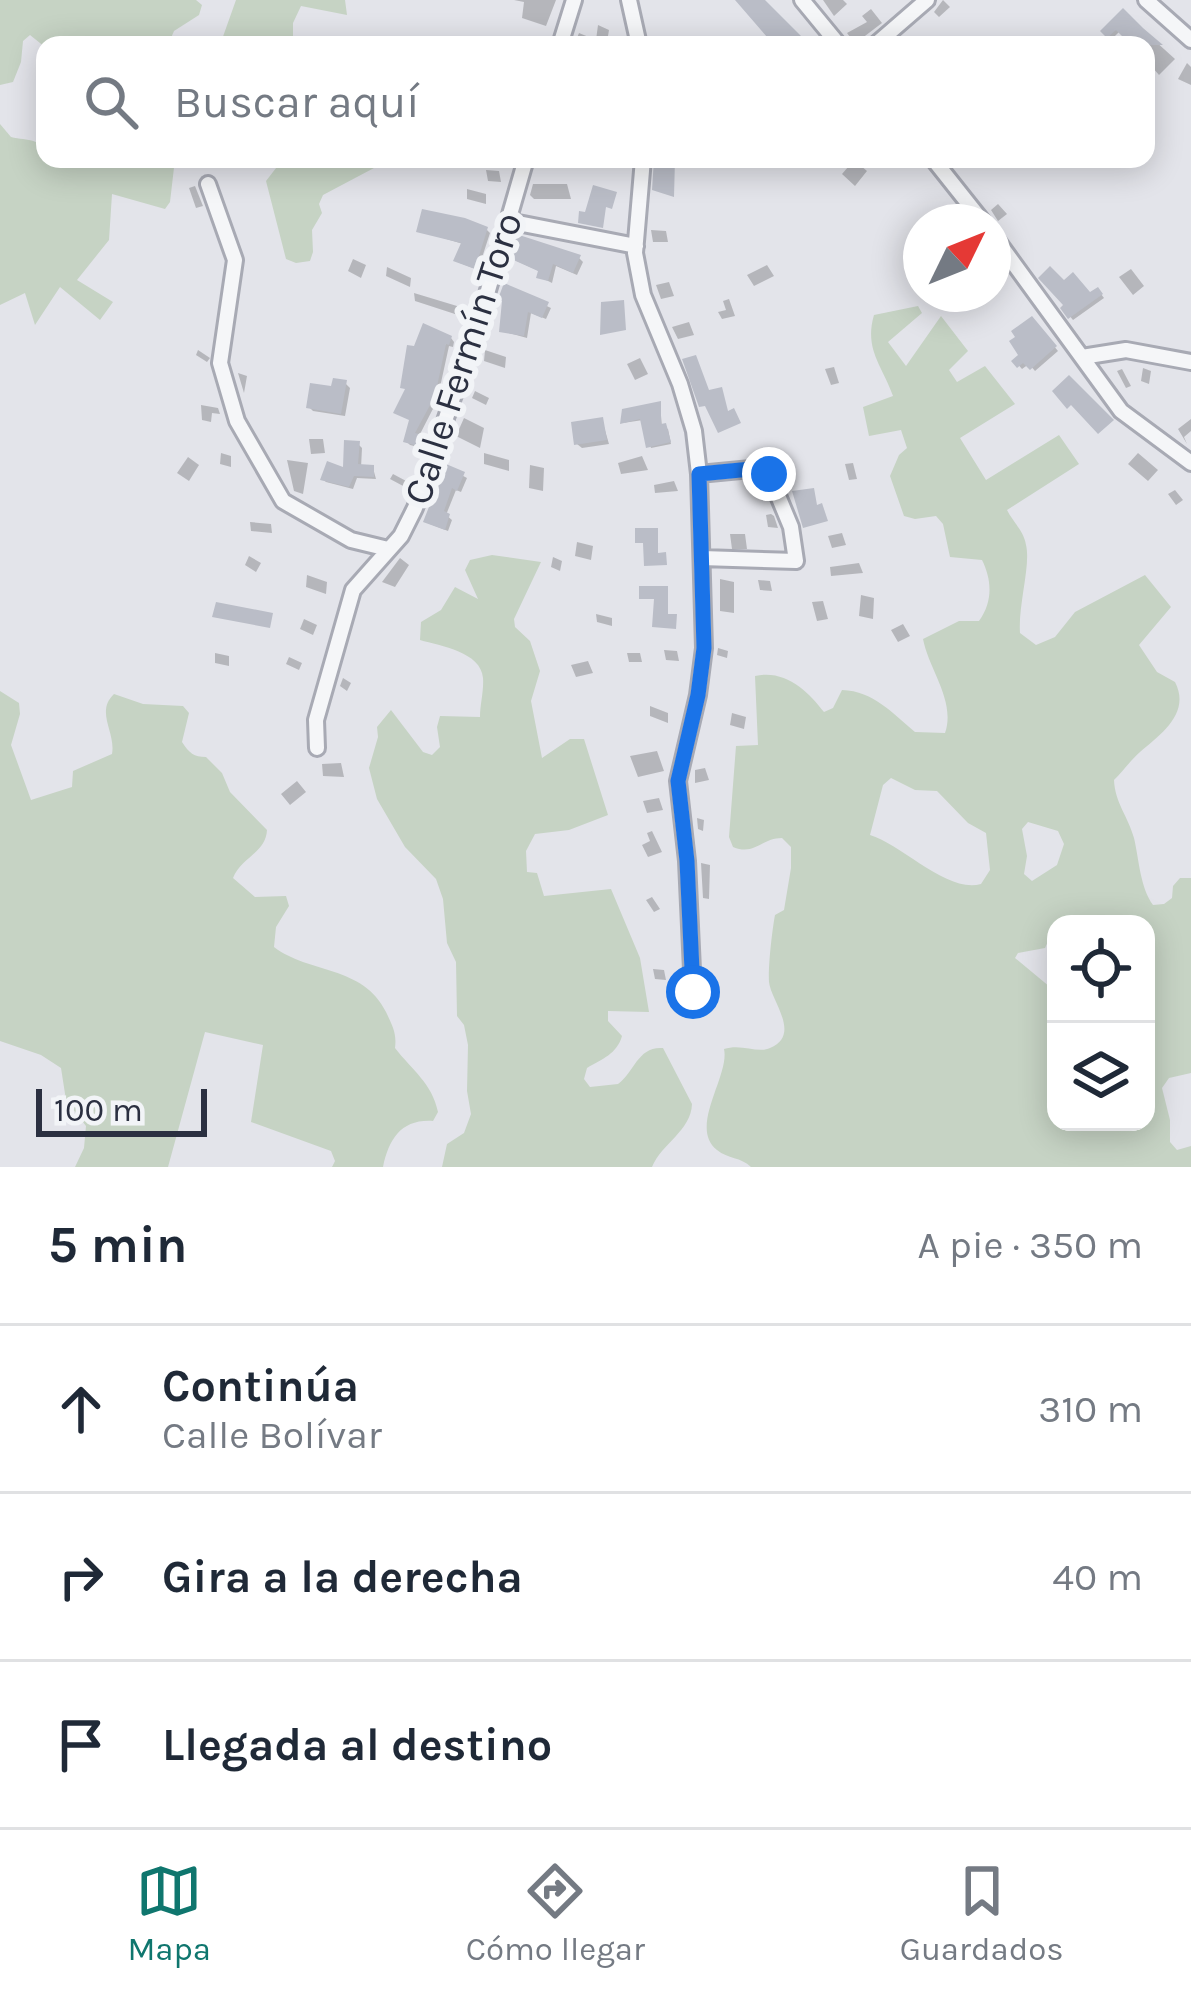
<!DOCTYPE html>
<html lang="es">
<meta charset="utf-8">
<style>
:root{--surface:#fff;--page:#f6f6f7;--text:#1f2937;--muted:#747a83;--line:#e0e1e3;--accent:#0f766e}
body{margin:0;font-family:Karla,sans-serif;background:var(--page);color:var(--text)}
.controls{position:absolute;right:36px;bottom:36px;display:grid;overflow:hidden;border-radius:24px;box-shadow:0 6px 30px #0003}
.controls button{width:108px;height:108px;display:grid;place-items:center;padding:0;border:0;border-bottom:3px solid var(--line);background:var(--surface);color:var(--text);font:60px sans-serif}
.compass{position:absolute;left:903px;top:204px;width:108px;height:108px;border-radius:50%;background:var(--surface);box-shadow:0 6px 30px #0003;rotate:47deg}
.scale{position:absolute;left:36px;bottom:30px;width:171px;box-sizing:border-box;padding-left:12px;border:6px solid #2b3041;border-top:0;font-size:33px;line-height:42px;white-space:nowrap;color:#2b3041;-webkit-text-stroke:9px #f2f4f7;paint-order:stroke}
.stop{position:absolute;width:36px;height:36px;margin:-27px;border:9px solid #1a73e8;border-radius:50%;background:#fff}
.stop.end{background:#1a73e8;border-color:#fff;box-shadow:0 3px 12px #0008}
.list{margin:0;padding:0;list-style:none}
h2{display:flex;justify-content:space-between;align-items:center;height:156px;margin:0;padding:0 48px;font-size:51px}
h2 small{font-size:39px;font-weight:400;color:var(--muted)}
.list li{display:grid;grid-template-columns:78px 1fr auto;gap:36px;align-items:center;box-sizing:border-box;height:168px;padding:0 48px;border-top:3px solid var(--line)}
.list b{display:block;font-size:45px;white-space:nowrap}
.list p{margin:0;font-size:39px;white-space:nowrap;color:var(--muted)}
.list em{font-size:39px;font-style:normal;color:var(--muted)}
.icon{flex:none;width:66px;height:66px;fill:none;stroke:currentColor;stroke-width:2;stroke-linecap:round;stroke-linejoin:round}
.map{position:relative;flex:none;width:1191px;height:1167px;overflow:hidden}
.search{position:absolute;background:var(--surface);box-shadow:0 6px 30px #0003;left:36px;right:36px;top:36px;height:132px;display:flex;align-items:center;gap:30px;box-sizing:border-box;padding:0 42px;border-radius:24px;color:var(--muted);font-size:45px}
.sheet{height:660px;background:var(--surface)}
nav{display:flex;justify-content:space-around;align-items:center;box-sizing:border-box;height:168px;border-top:3px solid var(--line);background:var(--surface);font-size:33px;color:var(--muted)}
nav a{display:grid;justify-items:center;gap:6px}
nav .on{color:var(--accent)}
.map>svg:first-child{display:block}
</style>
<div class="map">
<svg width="1191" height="1167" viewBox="0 0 1191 1167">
<rect width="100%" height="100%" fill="#e3e4ea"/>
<path fill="#c6d3c4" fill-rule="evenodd" d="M0,0H196L202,5L199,15L174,31L168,45L45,47L30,35L23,41L21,62L13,82L0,85Z
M236,0H345L347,15L301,6L293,23V45H220Z
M0,124L11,137C27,141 45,137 45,159H175L170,202L165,209L112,194L109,240L77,280L113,302L100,320L60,287L35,325L25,293L0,305Z
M283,159H304L311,165L336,159H373L374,168L323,195L319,204L322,213L312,230L313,252L310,261L296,263L286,259L266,181Z
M918,306L922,313L888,342L906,366L941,316L968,351L949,370L957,382L985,366L1015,404L960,438L986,480L1059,435L1079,464L1007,510C1013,522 1024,531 1026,545C1031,565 1018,605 1020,633L1036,645L1055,637L1075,612L1145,575L1171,607L1139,645L1157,672L1175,682C1191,713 1161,734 1140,752C1131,760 1123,771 1114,780C1115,803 1128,816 1134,838C1139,859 1140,887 1153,905L1164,904L1172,898L1173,886L1180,878H1191V1073L1169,1078L1162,1088L1170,1120V1142L1177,1150L1191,1146V1167H751C741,1157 728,1159 717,1150C688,1127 730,1076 724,1049C742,1043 757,1054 770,1048C802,1035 771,1001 769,982C768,967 772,931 775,915L784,910L791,868V847L782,838C761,838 755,856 733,847L729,837L736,746L758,745L755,676C785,669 808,691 824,712L833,708L842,690C874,691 893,714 915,732L945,733C956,701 929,670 923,639L959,621H979C993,602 992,580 982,560L950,557L943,524L936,516L915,519L904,516L890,476L899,455L907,448L901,430L869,436L863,407L893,396C882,365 864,349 874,315ZM891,778L915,790L937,791L968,823L986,833L990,870L981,884C948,894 901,844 870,835L883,785ZM1028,822L1058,831L1064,844L1057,865L1032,881L1024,874L1027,856L1022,829ZM1056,924H1146V1122H1056V992L1015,958L1018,953L1045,948Z
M492,555L541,562L514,619L515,627L530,641L540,671L531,701L542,758L570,739H584L608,815L569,830L535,834L526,851L527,872L537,873L544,896L611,889L640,958L649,1012L608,1011V1021L622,1036C617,1054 602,1059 587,1068L584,1079L590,1087L618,1084C635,1071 638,1046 663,1048L692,1104C691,1131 662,1143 652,1167H442L447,1144L464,1133L471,1114L467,1091L468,1045L464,1025L457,1016L456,962L447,943L443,899L436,879L405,847L377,799L369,768L378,737L377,727L391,710L423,752L432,755L440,747L437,727L440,716L480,717C480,705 484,690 483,678C481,652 441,646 420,640L421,622L441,610L455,587L478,599L465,570L470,560Z
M0,691L19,703L20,714L11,745L31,800L72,787L73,771L112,754C116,732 95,712 114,694L143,704L183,706L189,713L182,742C189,753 194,757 206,757L222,773L230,792L267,830C266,853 241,857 233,878L255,897L286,896L289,906L276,927L274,947C309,974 363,965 386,1012C392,1025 397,1033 395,1048C412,1070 432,1083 438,1112L433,1121C402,1119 389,1138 383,1167H332L335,1161L331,1151L251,1122L263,1045L205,1032L168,1167H75L84,1148L86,1126L66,1100L61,1068L41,1055L0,1041Z"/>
<path fill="#0003" d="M556,0L546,26L522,18L524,2L514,0Z
M823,0H843L847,4L834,16Z
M943,0L950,7L939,17L934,12Z
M871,9L882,23L861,39L863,42L855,44L847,33L867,22L862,16Z
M1123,12L1175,59L1159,75L1146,60V45H1133L1120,31L1112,39L1105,31Z
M598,25L609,30L608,36L614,37L617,45H574L579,33L596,40Z
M1187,63L1191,67V85L1178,79Z
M754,159H774L761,168Z
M854,160L867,171L855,186L842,174Z
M486,170L499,171L501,182L488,181Z
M533,184H567L571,199H534L530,195Z
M195,186L203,206L196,208L189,188Z
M467,189L486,194V204L467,199Z
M998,204L1007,214L998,221L991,210Z
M487,230L490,233L478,270L460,263L463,244L420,231Z
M651,230L666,231L668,242H653Z
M579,258L583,262L577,275L556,266L552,283L540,277L541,272L517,261Z
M353,259L366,265L361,278L348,271Z
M767,265L774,276L754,286L747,275Z
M387,267L411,278L410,287L386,276Z
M1131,269L1144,286L1133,295L1119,277Z
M669,282L674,296L661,299L656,285Z
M1064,284L1090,296L1098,290L1104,298L1073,320L1064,309Z
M506,287L551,308L546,319L531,313L527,338L502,331Z
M414,293L457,306L458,315L415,301Z
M729,299L735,316L722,319L718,312L726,310L723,301Z
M1032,320L1058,351L1035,371L1029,364L1022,369L1015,361L1022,355Z
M689,322L694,335L678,339L672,327Z
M451,338L454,342L453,347L449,346L437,401L419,436L424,441L422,448L410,445L406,441L412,421L407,390Z
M198,350L210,358L207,362L196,355Z
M485,350L506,357L505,368L484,361Z
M640,358L648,374L635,380L627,364Z
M834,367L839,383L831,385L825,369Z
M1143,368L1151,371L1149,384L1141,381Z
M1122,369L1131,386L1126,388L1117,371Z
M238,373L247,376L244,393Z
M345,383L350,388L345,416L313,411L309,407Z
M475,391L489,398L486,405L472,398Z
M660,404L662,427L668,429L671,444L651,448L643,420L623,423Z
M201,405L218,408L220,414L212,413L211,422L202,420Z
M464,418L484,428L480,448L456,436Z
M1191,419V431L1184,437L1187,444L1178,429Z
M602,420L609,444L582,448L577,444Z
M309,439H323L325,453L311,454Z
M358,444L362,448L361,468H373L376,479L357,478L353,489L326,482L323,479L346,471Z
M221,453L231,456V467L220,464Z
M484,453L509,460V471L484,464Z
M1138,453L1158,470L1148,481L1128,464Z
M642,456L648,470L621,474L618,463Z
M188,457L199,465L189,481L177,473Z
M287,460L308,463L303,494L294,491Z
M853,463L857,479L849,480L845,464Z
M530,465L544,468L543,491L529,488Z
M448,468L467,478L461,492L456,490L446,515L452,520L448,531L430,524Z
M393,474L408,482L405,487L390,479Z
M674,481L678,491L655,493L654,485Z
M1175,490L1183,500L1176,505L1168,494Z
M771,514L774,516L778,528L768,527L766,515Z
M250,522L271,524L272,533L251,531Z
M842,533L846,545L832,548L828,536Z
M730,534H745L747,549H732Z
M577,542L593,546L591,560L575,556Z
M249,556L261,563L256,572L245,565Z
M553,557L562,561L560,571L551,567Z
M400,558L409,565L395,587L382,582Z
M859,563L863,573L831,576L830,567Z
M307,575L327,582L326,594L306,587Z
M720,579L734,582V613L720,611Z
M758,580L770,581L772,591L760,590Z
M861,595L874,598L873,619L859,616Z
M823,601L828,619L817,621L812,602Z
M596,614L612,618V626L597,622Z
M304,619L317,625L313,635L300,629Z
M903,624L910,636L898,642L891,630Z
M718,648L728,651L727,658L717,655Z
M664,650L677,651L679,661L666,660Z
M215,653L229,656V666L215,663Z
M627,653H640L642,662H629Z
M289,657L302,663L299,670L286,664Z
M588,661L593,673L576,677L571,665Z
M343,678L351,683L347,691L340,686Z
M650,706L668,713V723L650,716Z
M732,713L746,717L744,729L730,725Z
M657,751L664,771L638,777L630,756Z
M341,763L344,777L323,776L322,764Z
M705,768L709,780L695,783V770Z
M297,781L306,792L290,805L281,794Z
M659,798L663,810L647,813L643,801Z
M697,818L704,820L703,831L698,829Z
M652,831L662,852L648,857L642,845L650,841L647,833Z
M701,863L710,865L709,899L703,898Z
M652,897L660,909L654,912L646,900Z
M653,969L664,970L666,980L655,979Z"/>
<path fill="#babdc7" d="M735,0H765L810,45H774Z
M1123,8L1143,28L1163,45H1131L1116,30L1107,38L1100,31Z
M654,159H675L674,197L652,190Z
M593,185L617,192L612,209L606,207L603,228L578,223L579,211L585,212Z
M422,209L465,218L488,227L475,269L453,261L461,243L416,232Z
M516,234L581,255L573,273L553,264L548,281L536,278L538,271L509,258Z
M1050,266L1064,280L1073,272L1090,292L1098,287L1103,294L1068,319L1060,308L1063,305L1038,278Z
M504,283L549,302L542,318L528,312L524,336L499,332L502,301L498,299Z
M624,300L626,330L600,335L601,302Z
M1032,316L1057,346L1030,370L1023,363L1017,368L1011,361L1018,355L1009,341L1015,337L1011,331Z
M423,323L452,336L449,345L446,344L435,396L415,433L422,435L418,446L403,442L409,420L393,413L405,389L400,388L407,345L414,346Z
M696,355L709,390L722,387L728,411L734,408L741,423L718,433L705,406L699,407L682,359Z
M1069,375L1114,420L1098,434L1071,405L1067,409L1052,391Z
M333,378L347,380L341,414L306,408L310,383L331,386Z
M661,401V424L666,423L671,442L646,448L640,419L620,424L622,409Z
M603,417L607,440L574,445L571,422Z
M344,440L360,441L358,464L374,465V477L354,476L349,487L320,480L327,461L343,467Z
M446,464L465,472L457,491L452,488L444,511L450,514L445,530L423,522Z
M814,488L817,505L822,503L828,521L803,528L792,491Z
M635,528H658V553L666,552L667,565L644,566L643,543H635Z
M639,586H668V614H677L676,629L652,627L654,599H639Z
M216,602L273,613L270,628L212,617Z"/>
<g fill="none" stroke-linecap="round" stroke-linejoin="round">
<defs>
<path id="minor" d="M629,0L639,45
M802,0L839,45
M1146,0L1191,40
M560,45L574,0
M875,45L927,0
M643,159L635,253L643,295L680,384L694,431L699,474L704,648L698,695L678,781L687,861L693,992
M933,159L983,222
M208,184L235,260L220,363L237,421L283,501L351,540L388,549
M508,221L636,246
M993,235L1121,411L1191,463
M1082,357L1126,350L1191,362
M699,474L751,469L769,474L791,527L796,561L702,558
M317,748L316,720L353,590L401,536L415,508L478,325L526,159"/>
</defs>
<use href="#minor" stroke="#a8aab4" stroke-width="20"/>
<use href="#minor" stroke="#f5f6f8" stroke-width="14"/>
</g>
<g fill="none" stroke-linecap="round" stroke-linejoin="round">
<path stroke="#1a73e8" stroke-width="15" d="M693,992L687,861L678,781L698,695L704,648L699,474L751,469L769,474"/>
</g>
<g text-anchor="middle" stroke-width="12" stroke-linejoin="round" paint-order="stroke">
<g font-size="39" fill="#2b3041" stroke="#f2f4f7">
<text transform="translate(462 358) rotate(-72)" y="14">Calle Fermín Toro</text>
</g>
</g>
</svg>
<div class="controls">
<button><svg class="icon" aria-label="locate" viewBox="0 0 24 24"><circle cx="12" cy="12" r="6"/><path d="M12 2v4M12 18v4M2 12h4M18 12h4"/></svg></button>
<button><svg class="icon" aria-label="layers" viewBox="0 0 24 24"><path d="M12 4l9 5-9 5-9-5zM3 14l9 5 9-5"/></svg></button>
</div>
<svg class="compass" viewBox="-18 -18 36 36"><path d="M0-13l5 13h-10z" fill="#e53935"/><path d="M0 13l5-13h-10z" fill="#747a83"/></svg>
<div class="scale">100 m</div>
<div class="stop" style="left:693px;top:992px"></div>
<div class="stop end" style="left:769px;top:474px"></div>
<div class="search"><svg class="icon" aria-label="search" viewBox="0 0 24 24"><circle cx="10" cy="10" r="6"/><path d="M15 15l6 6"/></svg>Buscar aquí</div>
</div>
<section class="sheet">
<h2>5 min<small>A pie · 350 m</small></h2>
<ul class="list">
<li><svg class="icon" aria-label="ahead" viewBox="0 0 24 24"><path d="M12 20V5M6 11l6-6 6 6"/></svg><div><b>Continúa</b><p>Calle Bolívar</p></div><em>310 m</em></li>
<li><svg class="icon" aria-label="right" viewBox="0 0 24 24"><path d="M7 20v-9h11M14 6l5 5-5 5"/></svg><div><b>Gira a la derecha</b></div><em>40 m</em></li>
<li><svg class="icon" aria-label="arrive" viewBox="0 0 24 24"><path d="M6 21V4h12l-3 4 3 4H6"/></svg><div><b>Llegada al destino</b></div></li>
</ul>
</section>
<nav>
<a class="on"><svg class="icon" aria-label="map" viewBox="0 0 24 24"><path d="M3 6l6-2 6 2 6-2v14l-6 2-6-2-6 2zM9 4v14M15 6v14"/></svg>Mapa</a>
<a><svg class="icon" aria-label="directions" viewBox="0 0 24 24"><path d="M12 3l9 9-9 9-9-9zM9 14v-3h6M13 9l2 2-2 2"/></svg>Cómo llegar</a>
<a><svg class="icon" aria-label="saved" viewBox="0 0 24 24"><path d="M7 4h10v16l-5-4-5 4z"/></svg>Guardados</a>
</nav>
